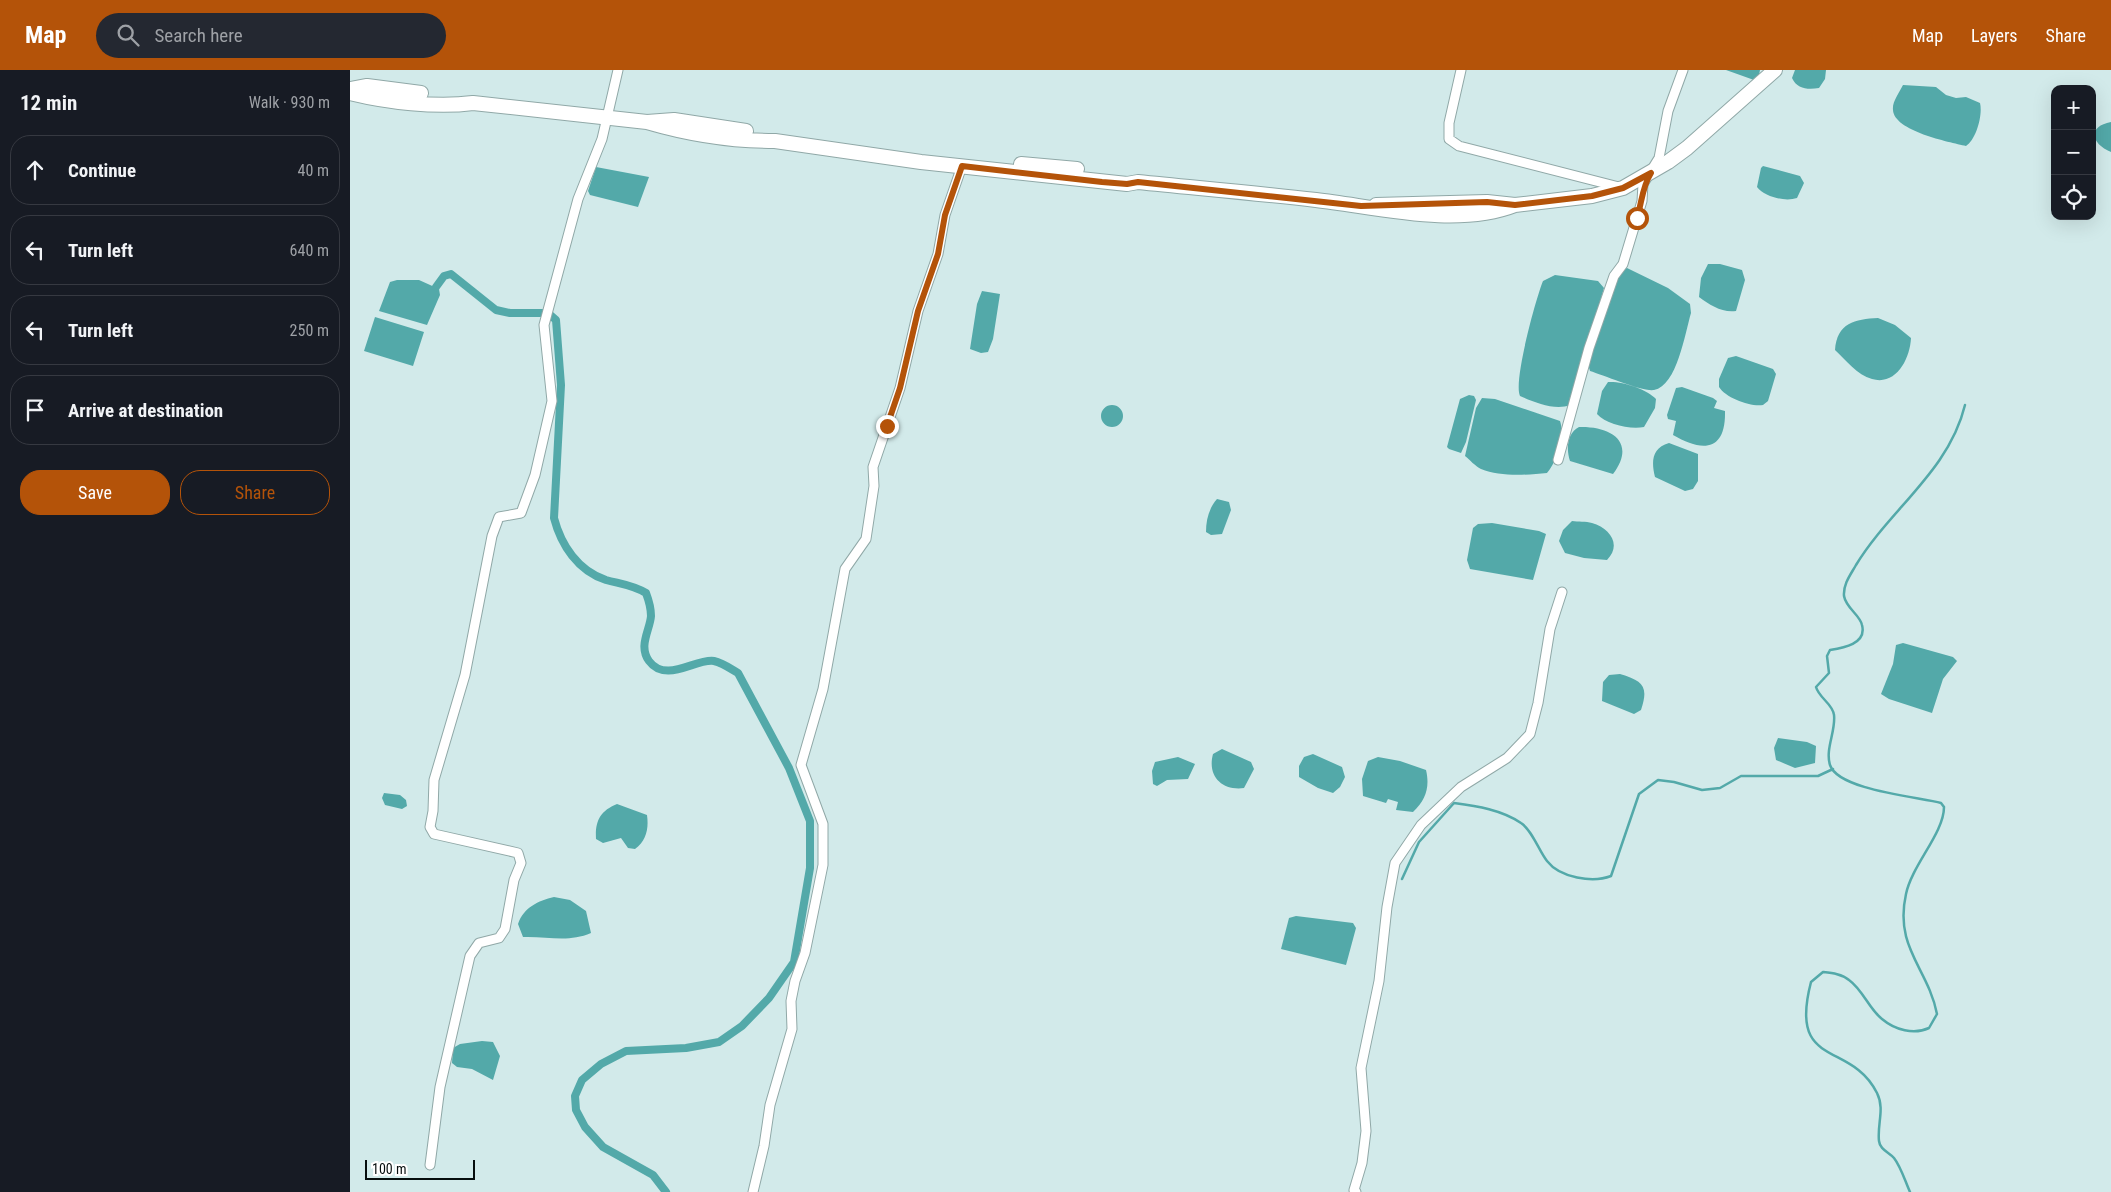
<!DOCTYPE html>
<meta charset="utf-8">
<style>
:root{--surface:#171b24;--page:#242831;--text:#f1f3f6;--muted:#9ea1a6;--line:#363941;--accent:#b45309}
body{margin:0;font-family:"Roboto Condensed",sans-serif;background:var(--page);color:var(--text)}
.controls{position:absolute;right:15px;top:15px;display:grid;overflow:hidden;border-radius:10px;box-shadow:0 5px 20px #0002}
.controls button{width:45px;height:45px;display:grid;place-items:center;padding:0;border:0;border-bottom:1px solid var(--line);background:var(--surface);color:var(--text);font:25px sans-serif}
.scale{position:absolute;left:15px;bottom:12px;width:110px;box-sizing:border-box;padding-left:5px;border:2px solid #060e0e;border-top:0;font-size:14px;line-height:18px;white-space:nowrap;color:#060e0e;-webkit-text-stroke:4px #fff;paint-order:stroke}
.stop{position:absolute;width:15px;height:15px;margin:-11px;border:4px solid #b45309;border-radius:50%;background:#fff}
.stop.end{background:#b45309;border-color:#fff;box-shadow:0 1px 5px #0008}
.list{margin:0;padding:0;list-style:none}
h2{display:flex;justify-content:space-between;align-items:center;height:65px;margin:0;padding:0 20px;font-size:21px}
h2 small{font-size:16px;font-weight:400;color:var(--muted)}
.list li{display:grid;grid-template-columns:32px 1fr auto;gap:15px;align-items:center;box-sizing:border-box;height:70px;margin:0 10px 10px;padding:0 10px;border:1px solid var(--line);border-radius:20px}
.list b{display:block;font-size:19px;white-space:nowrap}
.list em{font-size:16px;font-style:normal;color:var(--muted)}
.actions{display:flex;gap:10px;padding:15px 20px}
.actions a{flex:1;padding:11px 0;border:1px solid var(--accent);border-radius:20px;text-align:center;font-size:18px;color:var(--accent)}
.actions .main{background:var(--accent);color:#fff}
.icon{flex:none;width:28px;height:28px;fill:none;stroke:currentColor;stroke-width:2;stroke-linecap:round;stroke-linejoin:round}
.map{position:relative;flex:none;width:1761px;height:1122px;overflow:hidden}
header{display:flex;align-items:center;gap:30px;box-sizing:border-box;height:70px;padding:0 25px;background:var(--accent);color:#fff}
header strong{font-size:24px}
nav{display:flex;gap:28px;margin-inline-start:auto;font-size:18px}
.search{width:350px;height:45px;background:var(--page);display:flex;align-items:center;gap:12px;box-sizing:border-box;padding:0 18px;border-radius:28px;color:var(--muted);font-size:19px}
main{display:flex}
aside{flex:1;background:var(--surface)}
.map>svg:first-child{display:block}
</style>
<header>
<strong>Map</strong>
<div class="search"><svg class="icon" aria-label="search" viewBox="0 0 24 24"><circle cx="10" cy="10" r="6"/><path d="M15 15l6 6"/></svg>Search here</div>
<nav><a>Map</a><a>Layers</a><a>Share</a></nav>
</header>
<main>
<aside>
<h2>12 min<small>Walk · 930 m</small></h2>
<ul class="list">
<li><svg class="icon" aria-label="ahead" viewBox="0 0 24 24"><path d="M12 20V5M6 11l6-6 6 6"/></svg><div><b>Continue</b></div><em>40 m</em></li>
<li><svg class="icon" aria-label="left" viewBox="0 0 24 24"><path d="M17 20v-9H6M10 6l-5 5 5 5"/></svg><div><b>Turn left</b></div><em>640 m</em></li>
<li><svg class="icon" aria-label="left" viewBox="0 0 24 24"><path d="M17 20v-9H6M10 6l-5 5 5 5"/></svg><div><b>Turn left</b></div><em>250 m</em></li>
<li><svg class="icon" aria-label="arrive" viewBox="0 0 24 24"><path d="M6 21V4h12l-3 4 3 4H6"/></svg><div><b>Arrive at destination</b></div></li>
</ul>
<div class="actions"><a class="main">Save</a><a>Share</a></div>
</aside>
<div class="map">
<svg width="1761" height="1122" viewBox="0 0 1761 1122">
<rect width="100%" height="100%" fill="#d2eaea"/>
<path fill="#53a9a9" d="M1376,0H1410L1409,5L1404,10Z
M1445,0H1476L1475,9L1469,18C1458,20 1447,19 1442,8Z
M1553,15L1586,17L1596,25L1606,28L1616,27L1630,33C1633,45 1626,70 1616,76C1599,72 1544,61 1543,40C1542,32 1549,23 1553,15Z
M1761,52V82C1742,74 1736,57 1761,52Z
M1413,96L1450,106L1454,113L1447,128C1435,132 1415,127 1407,117L1411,98Z
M246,97L299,107L288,137L240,125L238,121Z
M1358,194H1370L1392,200L1395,210L1386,241C1372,243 1360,235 1349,227L1351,208Z
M1277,198L1318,218L1340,234L1341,243C1335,263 1327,316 1304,320C1293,322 1253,305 1240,301L1237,291L1259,225L1271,200Z
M1205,205L1248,211L1254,218L1220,335C1205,341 1184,332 1170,326C1163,312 1186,228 1193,211Z
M47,210H69L89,219L90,225L77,255L29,241L40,212Z
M632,221L650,224L643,269L638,282L631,283L620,279L627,234Z
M25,247L74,262L63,296L14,281Z
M1528,248L1545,255L1561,268C1560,289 1546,316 1522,309C1507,305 1496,290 1485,280C1487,253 1505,249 1528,248Z
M1386,286L1423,299L1426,304L1418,331L1413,335C1400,337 1376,328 1369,317V309L1378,288Z
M1258,312C1272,311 1297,319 1306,329L1305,338L1294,357C1280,360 1256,354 1247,344L1252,321Z
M1332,317L1363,328L1367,331L1364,338L1375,341C1376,382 1352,382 1323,365L1326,351L1318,349L1317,345L1326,318Z
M1119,325L1124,326L1126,330L1116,372L1111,383L1099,379L1097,377L1110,329Z
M1132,328L1145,329L1210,351C1215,365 1207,392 1197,403C1177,405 1150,407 1131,399C1125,396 1120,390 1115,386L1126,338Z
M751 346a11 11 0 1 1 22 0a11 11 0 1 1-22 0Z
M1229,357C1261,356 1287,372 1263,404L1220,391C1216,379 1217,363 1229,357Z
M1319,373L1348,384V411L1343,419L1335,421L1305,407C1301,391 1302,378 1319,373Z
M867,429L879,432L881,440L872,464L861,465L856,462C856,450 859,438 867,429Z
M1222,451C1228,452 1236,451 1242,453C1260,458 1272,475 1257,490L1234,488L1215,483L1209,471L1213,460Z
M1142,453L1189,461L1196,464L1183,510L1120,499L1117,490L1123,458L1128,454Z
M1553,573L1603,587L1607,591L1593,609L1582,643L1539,629L1531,624L1543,594L1546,575Z
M1270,604C1293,611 1299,616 1291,640L1284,644L1252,631L1253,612L1259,605Z
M1428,668L1457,672L1466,676L1465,693L1445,698L1426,690L1424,678Z
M872,679L901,692L904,699L894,718C872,721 857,706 863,684Z
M963,684L992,697L995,707L990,717L983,723L968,718L949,707V696L954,687Z
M828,687L845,694L838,709L817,710L807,716L803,714L802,701L805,692Z
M1028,687L1050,691L1076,700C1080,717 1076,730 1063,742L1046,740L1048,732L1038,729L1036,733L1013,726L1012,709L1018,691Z
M34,723L50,725L56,730L57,736L52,739L35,735L32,728Z
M267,734L297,745C299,759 296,771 285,779L278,778L271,768L253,773L246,769C245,751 250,741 267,734Z
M204,827L220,830L236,841L241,863C218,873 197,866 173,867L168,854C174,837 188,831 204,827Z
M946,846L1003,853L1006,858L996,895L931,879L939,848Z
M132,971L143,972L150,986L143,1010L122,999L107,997L102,993L103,978L110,974Z"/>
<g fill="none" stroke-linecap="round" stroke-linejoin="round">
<path stroke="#53a9a9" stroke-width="2.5" d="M1052,809L1069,772L1104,733C1127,736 1152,740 1171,753C1182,760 1189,781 1197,791C1210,808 1243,813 1261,806L1289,724L1308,710L1324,712L1352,720L1370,718L1391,706H1468L1483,699
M1560,1122C1555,1111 1551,1097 1544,1088C1539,1082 1530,1080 1529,1071C1527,1054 1535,1039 1527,1023C1501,970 1438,1000 1461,912L1473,902C1482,903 1492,904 1499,910C1513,920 1519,939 1532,949C1545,960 1564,965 1579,958L1587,944C1578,898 1544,878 1556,824C1562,795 1594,763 1594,737L1591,733C1568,727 1488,720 1480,695C1475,679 1486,661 1484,645C1483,634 1469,628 1466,617L1479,603L1477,586L1480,580C1493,578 1517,574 1512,555C1510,545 1496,538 1494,526C1493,514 1501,504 1506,495C1540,439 1599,401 1615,335"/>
<path stroke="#53a9a9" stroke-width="8" d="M86,217L94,206L101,204L146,240L160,243H198L206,250L211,315L204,448C211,475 228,501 256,510C271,514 283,515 296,523C299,531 301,538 301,546C300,560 288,576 299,591C316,614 346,588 364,591C373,593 381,599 388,603L439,698L460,751V798L444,892L419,928L392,956L369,972L336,978L276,981L251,994L232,1010L225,1026L226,1040L235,1057L253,1077L303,1105L316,1122"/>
<defs>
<path id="minor" d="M1111,0L1099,53V69L1109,76L1273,118
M1208,390L1239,278L1264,206L1273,194L1292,131L1293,114L1309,88L1318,41L1333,0
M80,1095L90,1017L120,886L129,873L149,868L155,859L164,810L171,793L168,783L84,764L80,757L83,741L84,710L115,605L142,466L149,447L171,443L185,405L202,331L194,255L228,129L252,69L268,0
M403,1122L414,1076L420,1035L442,959L441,931L445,911L455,883L473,795V754L451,695L473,619L495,499L516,469L524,416L523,397L550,318L568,241L588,184L595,145L612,96
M1006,1122L1004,1120L1012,1093L1016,1061L1011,998L1029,911L1037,837L1045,793L1071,755L1111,717L1157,688L1180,664L1188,633L1200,559L1212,522"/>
<path id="primary" d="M0,19L17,16L71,23
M0,23C36,32 86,38 123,33L297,52L324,50L396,61
M297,52C338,64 383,71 425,71L571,92L777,114L788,112C847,118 906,123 966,130C1027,137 1106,158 1165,135
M671,94L727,99
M1026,135L1137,132L1165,135L1242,126L1273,118L1318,92L1337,78L1425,0"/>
</defs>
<use href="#minor" stroke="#90a8a7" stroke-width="11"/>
<use href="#primary" stroke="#90a8a7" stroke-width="16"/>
<use href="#minor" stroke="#fff" stroke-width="9"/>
<use href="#primary" stroke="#fff" stroke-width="14"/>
</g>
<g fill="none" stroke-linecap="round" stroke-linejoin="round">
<path stroke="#b45309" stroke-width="6" d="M537,356L550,318L568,241L588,184L595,145L612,96L752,112L777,114L788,112L1011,136L1137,132L1165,135L1242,126L1273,118L1301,103C1292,117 1292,132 1287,148"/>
</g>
</svg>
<div class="controls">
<button>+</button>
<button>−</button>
<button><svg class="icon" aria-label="locate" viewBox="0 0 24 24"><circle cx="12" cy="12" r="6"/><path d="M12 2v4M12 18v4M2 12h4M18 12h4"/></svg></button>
</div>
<div class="scale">100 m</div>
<div class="stop" style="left:1287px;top:148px"></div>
<div class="stop end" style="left:537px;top:356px"></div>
</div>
</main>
